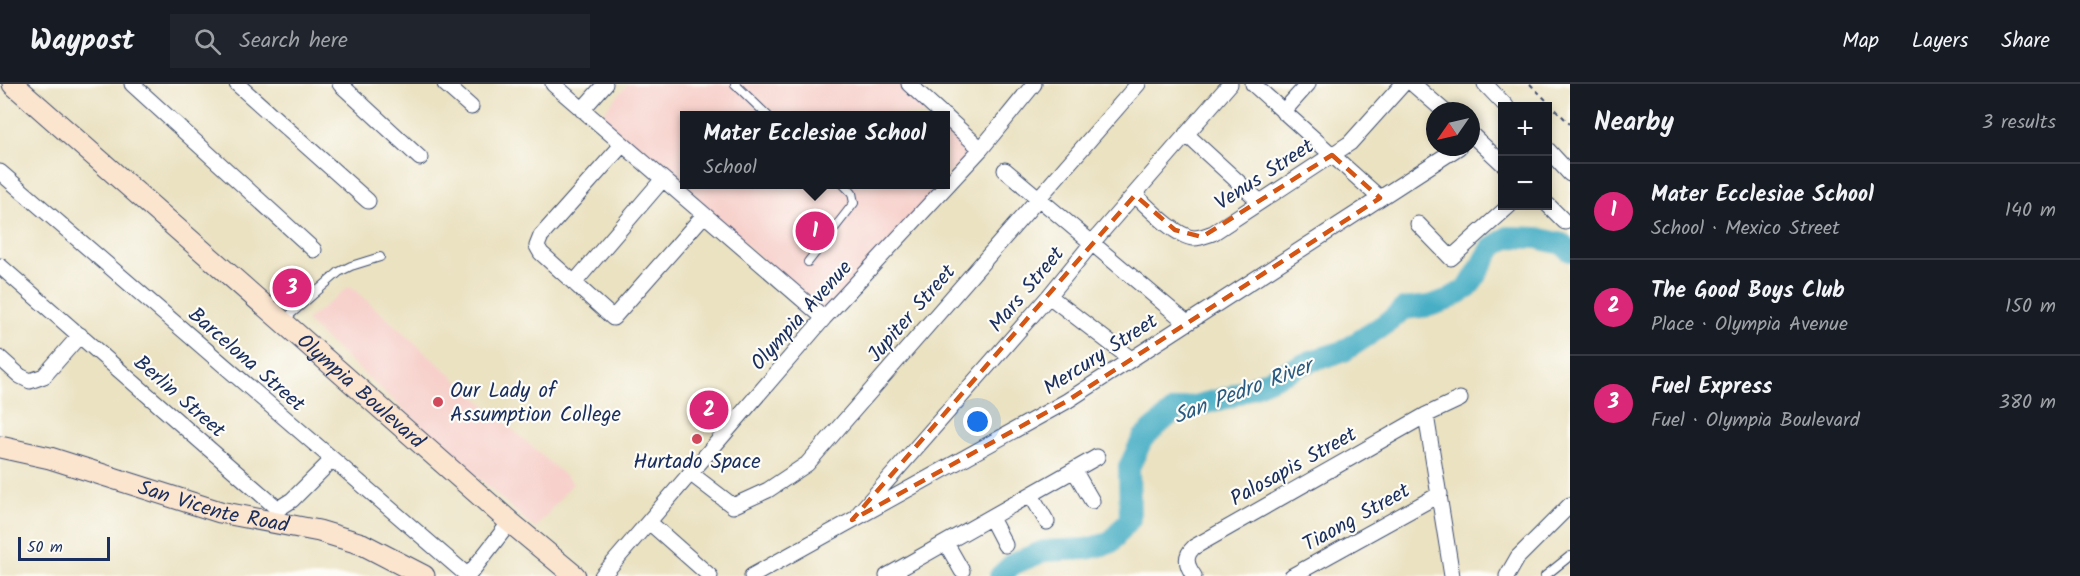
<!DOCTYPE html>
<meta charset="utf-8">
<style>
:root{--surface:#171b24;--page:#20242c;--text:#f1f3f6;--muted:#9ea1a6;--line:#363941;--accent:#db2777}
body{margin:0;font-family:Kalam,sans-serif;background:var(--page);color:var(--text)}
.controls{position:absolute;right:18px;top:18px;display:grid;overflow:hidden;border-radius:0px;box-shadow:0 3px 9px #0003}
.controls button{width:54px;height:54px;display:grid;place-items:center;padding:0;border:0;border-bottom:2px solid var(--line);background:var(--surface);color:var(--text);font:30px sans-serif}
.compass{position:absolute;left:1426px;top:18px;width:54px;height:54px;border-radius:50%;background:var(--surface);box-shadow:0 3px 9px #0003;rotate:236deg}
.scale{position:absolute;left:18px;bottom:15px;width:92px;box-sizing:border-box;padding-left:6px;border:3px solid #1b2f5e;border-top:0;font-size:16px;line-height:21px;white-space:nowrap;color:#1b2f5e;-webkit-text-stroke:4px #fdfcf7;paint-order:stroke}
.you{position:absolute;left:978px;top:338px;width:21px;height:21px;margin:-15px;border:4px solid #fff;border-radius:50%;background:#1a73e8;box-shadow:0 0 0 9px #1a73e833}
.badge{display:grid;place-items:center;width:39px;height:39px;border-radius:50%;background:var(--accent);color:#fff;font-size:20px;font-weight:700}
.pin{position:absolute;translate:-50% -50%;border:3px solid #fff;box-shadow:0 2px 6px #0006}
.popup{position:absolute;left:680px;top:27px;width:270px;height:78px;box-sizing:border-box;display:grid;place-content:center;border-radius:0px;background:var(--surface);filter:drop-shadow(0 2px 4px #0005);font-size:20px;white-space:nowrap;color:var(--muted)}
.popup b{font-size:22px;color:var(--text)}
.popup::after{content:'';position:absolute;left:50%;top:100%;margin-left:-12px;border:12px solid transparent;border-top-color:var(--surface)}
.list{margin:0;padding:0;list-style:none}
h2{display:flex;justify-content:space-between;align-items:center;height:78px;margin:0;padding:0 24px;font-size:26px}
h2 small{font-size:20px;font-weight:400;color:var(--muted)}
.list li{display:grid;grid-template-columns:39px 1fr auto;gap:18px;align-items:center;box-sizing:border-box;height:96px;padding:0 24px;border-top:2px solid var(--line)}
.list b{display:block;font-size:22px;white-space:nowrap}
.list p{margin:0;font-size:20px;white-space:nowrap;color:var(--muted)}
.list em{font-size:20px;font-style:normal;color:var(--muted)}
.icon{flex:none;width:33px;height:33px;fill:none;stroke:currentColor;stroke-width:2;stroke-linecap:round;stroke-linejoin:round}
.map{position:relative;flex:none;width:1570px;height:492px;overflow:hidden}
header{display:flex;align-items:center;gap:36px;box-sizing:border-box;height:84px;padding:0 30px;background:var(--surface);border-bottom:2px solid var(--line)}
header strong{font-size:28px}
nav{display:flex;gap:33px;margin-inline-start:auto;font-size:21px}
.search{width:420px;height:54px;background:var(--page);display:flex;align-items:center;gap:15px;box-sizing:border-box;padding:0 21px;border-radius:0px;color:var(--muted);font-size:22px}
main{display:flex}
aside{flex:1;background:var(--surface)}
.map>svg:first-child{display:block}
</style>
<header>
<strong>Waypost</strong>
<div class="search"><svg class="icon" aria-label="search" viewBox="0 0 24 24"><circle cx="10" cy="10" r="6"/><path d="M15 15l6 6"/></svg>Search here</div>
<nav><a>Map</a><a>Layers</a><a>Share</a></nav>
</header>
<main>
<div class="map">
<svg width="1570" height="492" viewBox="0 0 1570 492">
<rect width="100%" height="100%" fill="#fdfcf7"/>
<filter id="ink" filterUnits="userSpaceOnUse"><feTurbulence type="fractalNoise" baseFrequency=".0167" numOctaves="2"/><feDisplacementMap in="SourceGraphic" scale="12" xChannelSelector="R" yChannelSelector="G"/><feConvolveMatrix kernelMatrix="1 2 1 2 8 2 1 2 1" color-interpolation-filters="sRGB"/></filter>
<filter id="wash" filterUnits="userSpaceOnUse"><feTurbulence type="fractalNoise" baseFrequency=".008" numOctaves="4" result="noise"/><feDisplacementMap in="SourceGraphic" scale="24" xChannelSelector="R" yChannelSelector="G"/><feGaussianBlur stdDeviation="1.35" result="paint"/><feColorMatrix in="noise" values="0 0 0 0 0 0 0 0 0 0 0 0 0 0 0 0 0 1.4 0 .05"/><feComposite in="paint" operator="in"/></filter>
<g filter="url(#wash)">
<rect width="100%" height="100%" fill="#ebe2c2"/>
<path fill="#f7d0cb" d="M628,0H899L936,31L684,32V100L940,101L826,231L600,32Z
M946,40L973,63L946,94Z
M350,202L573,399L535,445L306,237Z"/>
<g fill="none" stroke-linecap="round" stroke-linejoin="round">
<path stroke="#46aec5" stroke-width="4" d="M1562,160L1570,154"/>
<path stroke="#46aec5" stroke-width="22" d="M1000,492L1013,480L1044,467L1086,465L1110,459L1130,435L1129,383L1143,354L1174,327L1230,313L1311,277L1344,267L1391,236L1403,225L1429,222L1447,216L1468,204L1492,164L1508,153L1537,154L1562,160L1570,167"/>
</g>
</g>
<g filter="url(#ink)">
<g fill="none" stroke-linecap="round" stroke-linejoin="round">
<defs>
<path id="service" d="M735,0L768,32
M808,178L854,119L852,109L843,100
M284,236L339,188L351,182L380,173
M1545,492L1570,472"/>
<path id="minor" d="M132,0L314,166
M237,0L368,117
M340,0L420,74
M445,0L471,23
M553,0L824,234
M909,0L944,32
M1253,0L1380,114
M1413,0L1444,27
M1485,0L1506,22
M582,26L605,0
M1283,28L1308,0
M946,33L981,65
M1186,50L1259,117
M1471,50L1502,79
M622,61L541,152L537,162L541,169L613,234L704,131
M1548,66L1570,90
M1005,86L1187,239
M0,88L468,492
M1135,111C1148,123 1176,153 1194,154C1200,154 1207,151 1213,149L1350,59L1403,0
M1548,121L1565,138
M1418,140L1451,174L1509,122
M0,182L278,425L292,416L332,376
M574,199L663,95
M1049,212L1131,275
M0,274L20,292L30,297L44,292L80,251
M1426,331L1452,492
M1074,386L1092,417
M690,389L733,422L768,406L807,380L1138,0
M1031,411L1047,438
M859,429L1049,212L1092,159L1230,0
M991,434L1005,461
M649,438L710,492
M946,459L962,487
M468,492L510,438
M602,492L824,234L981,65L1034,0
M752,492L1067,317L1459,63
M887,492L1097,373
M1194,492C1186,481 1184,472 1194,463L1426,331L1460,315
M1292,492L1440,410
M1507,492L1518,473L1570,421"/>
<g id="secondary">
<path id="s1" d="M13,0L510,438L575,492"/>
<path id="s2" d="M0,363L50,374L220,428L319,447L362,460L424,492"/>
</g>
</defs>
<use href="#service" stroke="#3a4a6d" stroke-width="10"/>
<use href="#minor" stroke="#3a4a6d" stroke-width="17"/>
<use href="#secondary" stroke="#3a4a6d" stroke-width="23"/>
<path stroke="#3a4a6d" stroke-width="2" stroke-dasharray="4.5 4.5" stroke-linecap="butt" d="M1530,0L1570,40"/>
<use href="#service" stroke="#fff" stroke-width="8"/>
<use href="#minor" stroke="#fff" stroke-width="15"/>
<use href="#secondary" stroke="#fce5cf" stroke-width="21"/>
</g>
</g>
<path fill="none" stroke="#d45514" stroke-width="4.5" stroke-dasharray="12 8" stroke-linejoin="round" d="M1332,71L1380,114L1067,317L852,436L1135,111L1175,146L1202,153Z"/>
<g fill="#d1495b" stroke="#fdfcf7" stroke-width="2">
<circle cx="438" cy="318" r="6"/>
<circle cx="697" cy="355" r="6"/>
</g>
<g text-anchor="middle" stroke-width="4.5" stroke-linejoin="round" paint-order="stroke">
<g font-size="21" fill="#1b2f5e" stroke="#fdfcf7">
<text transform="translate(1264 90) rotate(-33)" y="7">Venus Street</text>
<text transform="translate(1026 205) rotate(-50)" y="7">Mars Street</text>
<text transform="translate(911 229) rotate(-49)" y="7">Jupiter Street</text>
<text transform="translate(801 231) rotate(-48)" y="7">Olympia Avenue</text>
<text transform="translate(1100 270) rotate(-33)" y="7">Mercury Street</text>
<text transform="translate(247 275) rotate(41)" y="7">Barcelona Street</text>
<text dy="7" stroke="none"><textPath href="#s1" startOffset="464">Olympia Boulevard</textPath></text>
<text transform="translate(180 312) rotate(41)" y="7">Berlin Street</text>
<text transform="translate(1293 382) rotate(-29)" y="7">Palosapis Street</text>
<text dy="7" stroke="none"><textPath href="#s2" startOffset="222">San Vicente Road</textPath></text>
<text transform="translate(1356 433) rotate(-29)" y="7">Tiaong Street</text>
</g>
<g font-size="21" fill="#1b2f5e" stroke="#fdfcf7" text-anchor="start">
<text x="450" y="313">Our Lady of<tspan x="450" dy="24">Assumption College</tspan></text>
<text x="697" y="384" text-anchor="middle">Hurtado Space</text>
</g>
<g font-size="22" font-style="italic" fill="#2a5b82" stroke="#fdfcf7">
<text transform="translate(1242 306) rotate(-21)" y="8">San Pedro River</text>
</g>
</g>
</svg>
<div class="controls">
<button>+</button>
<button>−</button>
</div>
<svg class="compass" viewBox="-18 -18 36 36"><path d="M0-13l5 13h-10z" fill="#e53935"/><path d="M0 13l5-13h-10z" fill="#9ea1a6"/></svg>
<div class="scale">50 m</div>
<div class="you"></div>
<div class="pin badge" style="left:815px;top:147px">1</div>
<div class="popup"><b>Mater Ecclesiae School</b>School</div>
<div class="pin badge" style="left:709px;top:326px">2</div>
<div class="pin badge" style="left:292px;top:204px">3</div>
</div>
<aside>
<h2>Nearby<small>3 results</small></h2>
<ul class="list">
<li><span class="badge">1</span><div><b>Mater Ecclesiae School</b><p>School · Mexico Street</p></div><em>140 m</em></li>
<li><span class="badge">2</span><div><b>The Good Boys Club</b><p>Place · Olympia Avenue</p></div><em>150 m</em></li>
<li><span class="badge">3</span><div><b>Fuel Express</b><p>Fuel · Olympia Boulevard</p></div><em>380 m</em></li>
</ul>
</aside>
</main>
